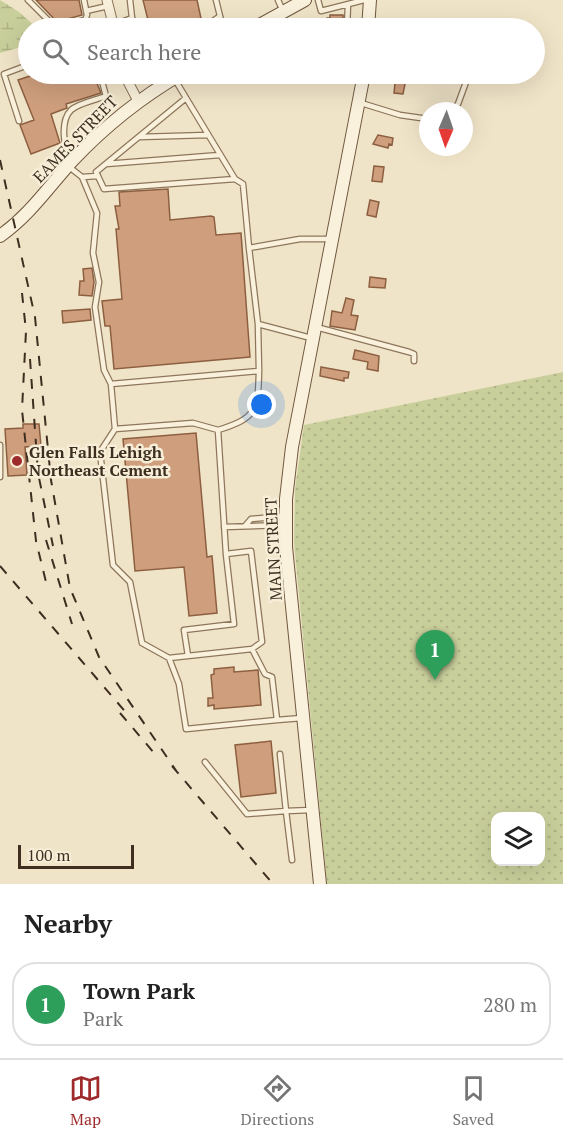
<!DOCTYPE html>
<style>
:root{--surface:#fff;--page:#f2f2f2;--text:#222;--muted:#767676;--line:#e0e0e0;--accent:#9e2a2b}
body{margin:0;font-family:"PT Serif",serif;background:var(--page);color:var(--text)}
.controls{position:absolute;right:18px;bottom:18px;display:grid;overflow:hidden;border-radius:12px;box-shadow:0 6px 24px #0002}
.controls button{width:54px;height:54px;display:grid;place-items:center;padding:0;border:0;border-bottom:2px solid var(--line);background:var(--surface);color:var(--text);font:30px sans-serif}
.compass{position:absolute;left:419px;top:102px;width:54px;height:54px;border-radius:50%;background:var(--surface);box-shadow:0 6px 24px #0002;rotate:182deg}
.scale{position:absolute;left:18px;bottom:15px;width:116px;box-sizing:border-box;padding-left:6px;border:3px solid #3d2e20;border-top:0;font-size:16px;line-height:21px;white-space:nowrap;color:#3d2e20;-webkit-text-stroke:4px #f7eed8;paint-order:stroke}
.you{position:absolute;left:262px;top:405px;width:21px;height:21px;margin:-15px;border:4px solid #fff;border-radius:50%;background:#1a73e8;box-shadow:0 0 0 9px #1a73e833}
.badge{display:grid;place-items:center;width:39px;height:39px;border-radius:50%;background:var(--accent);color:#fff;font-size:20px;font-weight:700}
.pin{position:absolute;translate:-50% -50px;filter:drop-shadow(0 2px 3px #0008)}
.pin::after{content:'';position:absolute;top:32px;width:21px;height:18px;background:inherit;clip-path:polygon(0 0,100% 0,50% 100%)}
.list{margin:0;padding:0;list-style:none}
h2{display:flex;justify-content:space-between;align-items:center;height:78px;margin:0;padding:0 24px;font-size:26px}
h2 small{font-size:20px;font-weight:400;color:var(--muted)}
.list li{display:grid;grid-template-columns:39px 1fr auto;gap:18px;align-items:center;box-sizing:border-box;height:84px;margin:0 12px 12px;padding:0 12px;border:2px solid var(--line);border-radius:24px}
.list b{display:block;font-size:22px;white-space:nowrap}
.list p{margin:0;font-size:20px;white-space:nowrap;color:var(--muted)}
.list em{font-size:20px;font-style:normal;color:var(--muted)}
.icon{flex:none;width:33px;height:33px;fill:none;stroke:currentColor;stroke-width:2;stroke-linecap:round;stroke-linejoin:round}
.map{position:relative;flex:none;width:563px;height:884px;overflow:hidden}
.search{position:absolute;background:var(--surface);box-shadow:0 6px 24px #0002;left:18px;right:18px;top:18px;height:66px;display:flex;align-items:center;gap:15px;box-sizing:border-box;padding:0 21px;border-radius:33px;color:var(--muted);font-size:22px}
.sheet{height:174px;background:var(--surface)}
nav{display:flex;justify-content:space-around;align-items:center;box-sizing:border-box;height:84px;border-top:2px solid var(--line);background:var(--surface);font-size:16px;color:var(--muted)}
nav a{display:grid;justify-items:center;gap:3px}
nav .on{color:var(--accent)}
.map>svg:first-child{display:block}
</style>
<div class="map">
<svg width="563" height="884" viewBox="0 0 563 884">
<defs>
<pattern id="wetland-marsh" width="20" height="14" patternUnits="userSpaceOnUse" patternTransform="scale(1.5)"><rect width="20" height="14" fill="#c9cf9b"/><path d="M1 5h8M5 5V1M11 12h8M15 12V8" fill="none" stroke="#aeb285"/></pattern>
<pattern id="park-dots" width="8" height="8" patternUnits="userSpaceOnUse" patternTransform="scale(1.5)"><rect width="8" height="8" fill="#c9cf9b"/><path d="M2 2h.1M6 6h.1" fill="none" stroke="#aeb285" stroke-width="1.8" stroke-linecap="round"/></pattern>
</defs>
<rect width="100%" height="100%" fill="#f0e4c8"/>
<path fill="url(#wetland-marsh)" d="M0,0L19,12L37,28H28V45L0,53Z"/>
<path fill="url(#park-dots)" fill-rule="evenodd" d="M563,372V884H327L294,543L295,489L304,425ZM496,816H540V862H496Z"/>
<path fill="#cf9f7d" stroke="#8d5f41" stroke-width="1.5" d="M36,0H79L82,15L57,22Z
M143,0H197L202,23L179,28H150Z
M330,15H343V28H326L327,18H330Z
M36,74H93L101,93L66,104L67,108L51,114L60,143L31,154L20,125L34,120L18,80Z
M396,74H407L403,94L394,93Z
M378,135L393,138L392,145L389,144L388,148L373,144Z
M374,166L384,167L382,182L372,181Z
M168,189L170,220L211,216L214,217L216,235L241,233L250,357L114,369L110,326H105L102,301L122,299L116,229H119L115,206H120L119,192Z
M370,200L379,202L376,217L367,215Z
M92,268L94,282L92,296L79,295L80,281H84L83,269Z
M370,277L386,279L385,288L369,287Z
M346,298L354,300L351,315L358,316L355,330L330,326L332,311L342,313Z
M90,309L91,320L63,323L62,311Z
M355,350L379,356L378,371L367,369L368,362L353,359Z
M321,367L349,372L348,378H344V381L320,376Z
M23,424H39L41,446L25,447L27,475L8,476L5,429L23,428Z
M196,433L207,557L212,556L217,613L189,616L184,567L135,571L123,439Z
M234,667V672L258,670L261,705L214,709V705L208,706V698H213L211,675L214,674V669Z
M271,741L276,793L241,797L235,745Z"/>
<g fill="none" stroke-linecap="round" stroke-linejoin="round">
<defs>
<path id="lane" d="M28,0L54,26L59,27L85,20L87,15L84,0
M216,0L223,28
M278,0L282,9
M318,0L321,11L364,0
M86,11L108,6
M132,18L138,28
M113,25L132,18L130,0
M203,28L220,16
M347,28L348,4
M174,78L235,179L104,189L96,172L186,98
M361,103L400,115L428,119
M452,111L458,104L469,74
M19,121L4,74L28,65
M139,137L208,135
M72,160C63,149 60,121 71,110C79,103 96,100 106,96L100,74
M106,164L220,155
M68,166L82,177L98,176
M82,177L97,213L93,253L99,282L95,307L104,370L111,384
M235,179L243,184L249,248L300,239H332
M249,248L258,324L311,338
M258,324L259,371
M316,327L409,352L414,354V361
M115,429L193,423L218,430
M0,445V477
M245,526L251,519L285,516
M224,527L284,525
M252,649L169,658L142,643L130,582L113,565L100,452L115,429L111,384L259,371C258,410 257,418 218,430L226,554L251,551L262,642L252,649L265,674L272,677L277,720L302,718
M188,656L184,630L234,624L226,554
M169,658L179,684L186,729L277,720
M205,762L247,814L286,811L280,754
M292,860L286,811L312,810"/>
<path id="street" d="M107,0L114,28
M124,74L138,101"/>
<path id="secondary" d="M254,28L305,0
M368,28L370,0
M0,236C30,215 49,186 73,160C106,125 140,98 181,74
M320,884L286,547V499L292,447L364,74"/>
</defs>
<use href="#lane" stroke="#8d765c" stroke-width="7"/>
<use href="#street" stroke="#8d765c" stroke-width="11"/>
<use href="#secondary" stroke="#6f573f" stroke-width="14"/>
<use href="#lane" stroke="#faf1dc" stroke-width="4.5"/>
<use href="#street" stroke="#faf1dc" stroke-width="9"/>
<use href="#secondary" stroke="#faf1dc" stroke-width="12"/>
<path stroke="#3d2e20" stroke-width="2" stroke-dasharray="10 10" stroke-linecap="butt" d="M0,160L35,317L51,480L70,588L99,657L177,772
M22,293L26,331L22,410L36,541L46,582
M30,359L38,473L53,546
M46,540L72,624
M0,566L129,716
M120,713L155,754
M172,766L273,884"/>
</g>
<circle fill="#9e2a2b" stroke="#f7eed8" stroke-width="2" cx="17" cy="461" r="6"/>
<g text-anchor="middle" stroke-width="5" stroke-linejoin="round" paint-order="stroke">
<g font-size="16" fill="#3d2e20" stroke="#f7eed8">
<text transform="translate(75 139) rotate(-46)" y="6">EAMES STREET</text>
<text transform="translate(273 549) rotate(-93)" y="6">MAIN STREET</text>
</g>
<g font-size="16" font-weight="bold" fill="#3d2e20" stroke="#f7eed8" text-anchor="start">
<text x="29" y="458">Glen Falls Lehigh<tspan x="29" dy="18">Northeast Cement</tspan></text>
</g>
</g>
</svg>
<div class="controls">
<button><svg class="icon" aria-label="layers" viewBox="0 0 24 24"><path d="M12 4l9 5-9 5-9-5zM3 14l9 5 9-5"/></svg></button>
</div>
<svg class="compass" viewBox="-18 -18 36 36"><path d="M0-13l5 13h-10z" fill="#e53935"/><path d="M0 13l5-13h-10z" fill="#767676"/></svg>
<div class="scale">100 m</div>
<div class="you"></div>
<div class="pin badge" style="left:435px;top:680px;background:#2e9e5b">1</div>
<div class="search"><svg class="icon" aria-label="search" viewBox="0 0 24 24"><circle cx="10" cy="10" r="6"/><path d="M15 15l6 6"/></svg>Search here</div>
</div>
<section class="sheet">
<h2>Nearby<small></small></h2>
<ul class="list">
<li><span class="badge" style="background:#2e9e5b">1</span><div><b>Town Park</b><p>Park</p></div><em>280 m</em></li>
</ul>
</section>
<nav>
<a class="on"><svg class="icon" aria-label="map" viewBox="0 0 24 24"><path d="M3 6l6-2 6 2 6-2v14l-6 2-6-2-6 2zM9 4v14M15 6v14"/></svg>Map</a>
<a><svg class="icon" aria-label="directions" viewBox="0 0 24 24"><path d="M12 3l9 9-9 9-9-9zM9 14v-3h6M13 9l2 2-2 2"/></svg>Directions</a>
<a><svg class="icon" aria-label="saved" viewBox="0 0 24 24"><path d="M7 4h10v16l-5-4-5 4z"/></svg>Saved</a>
</nav>
